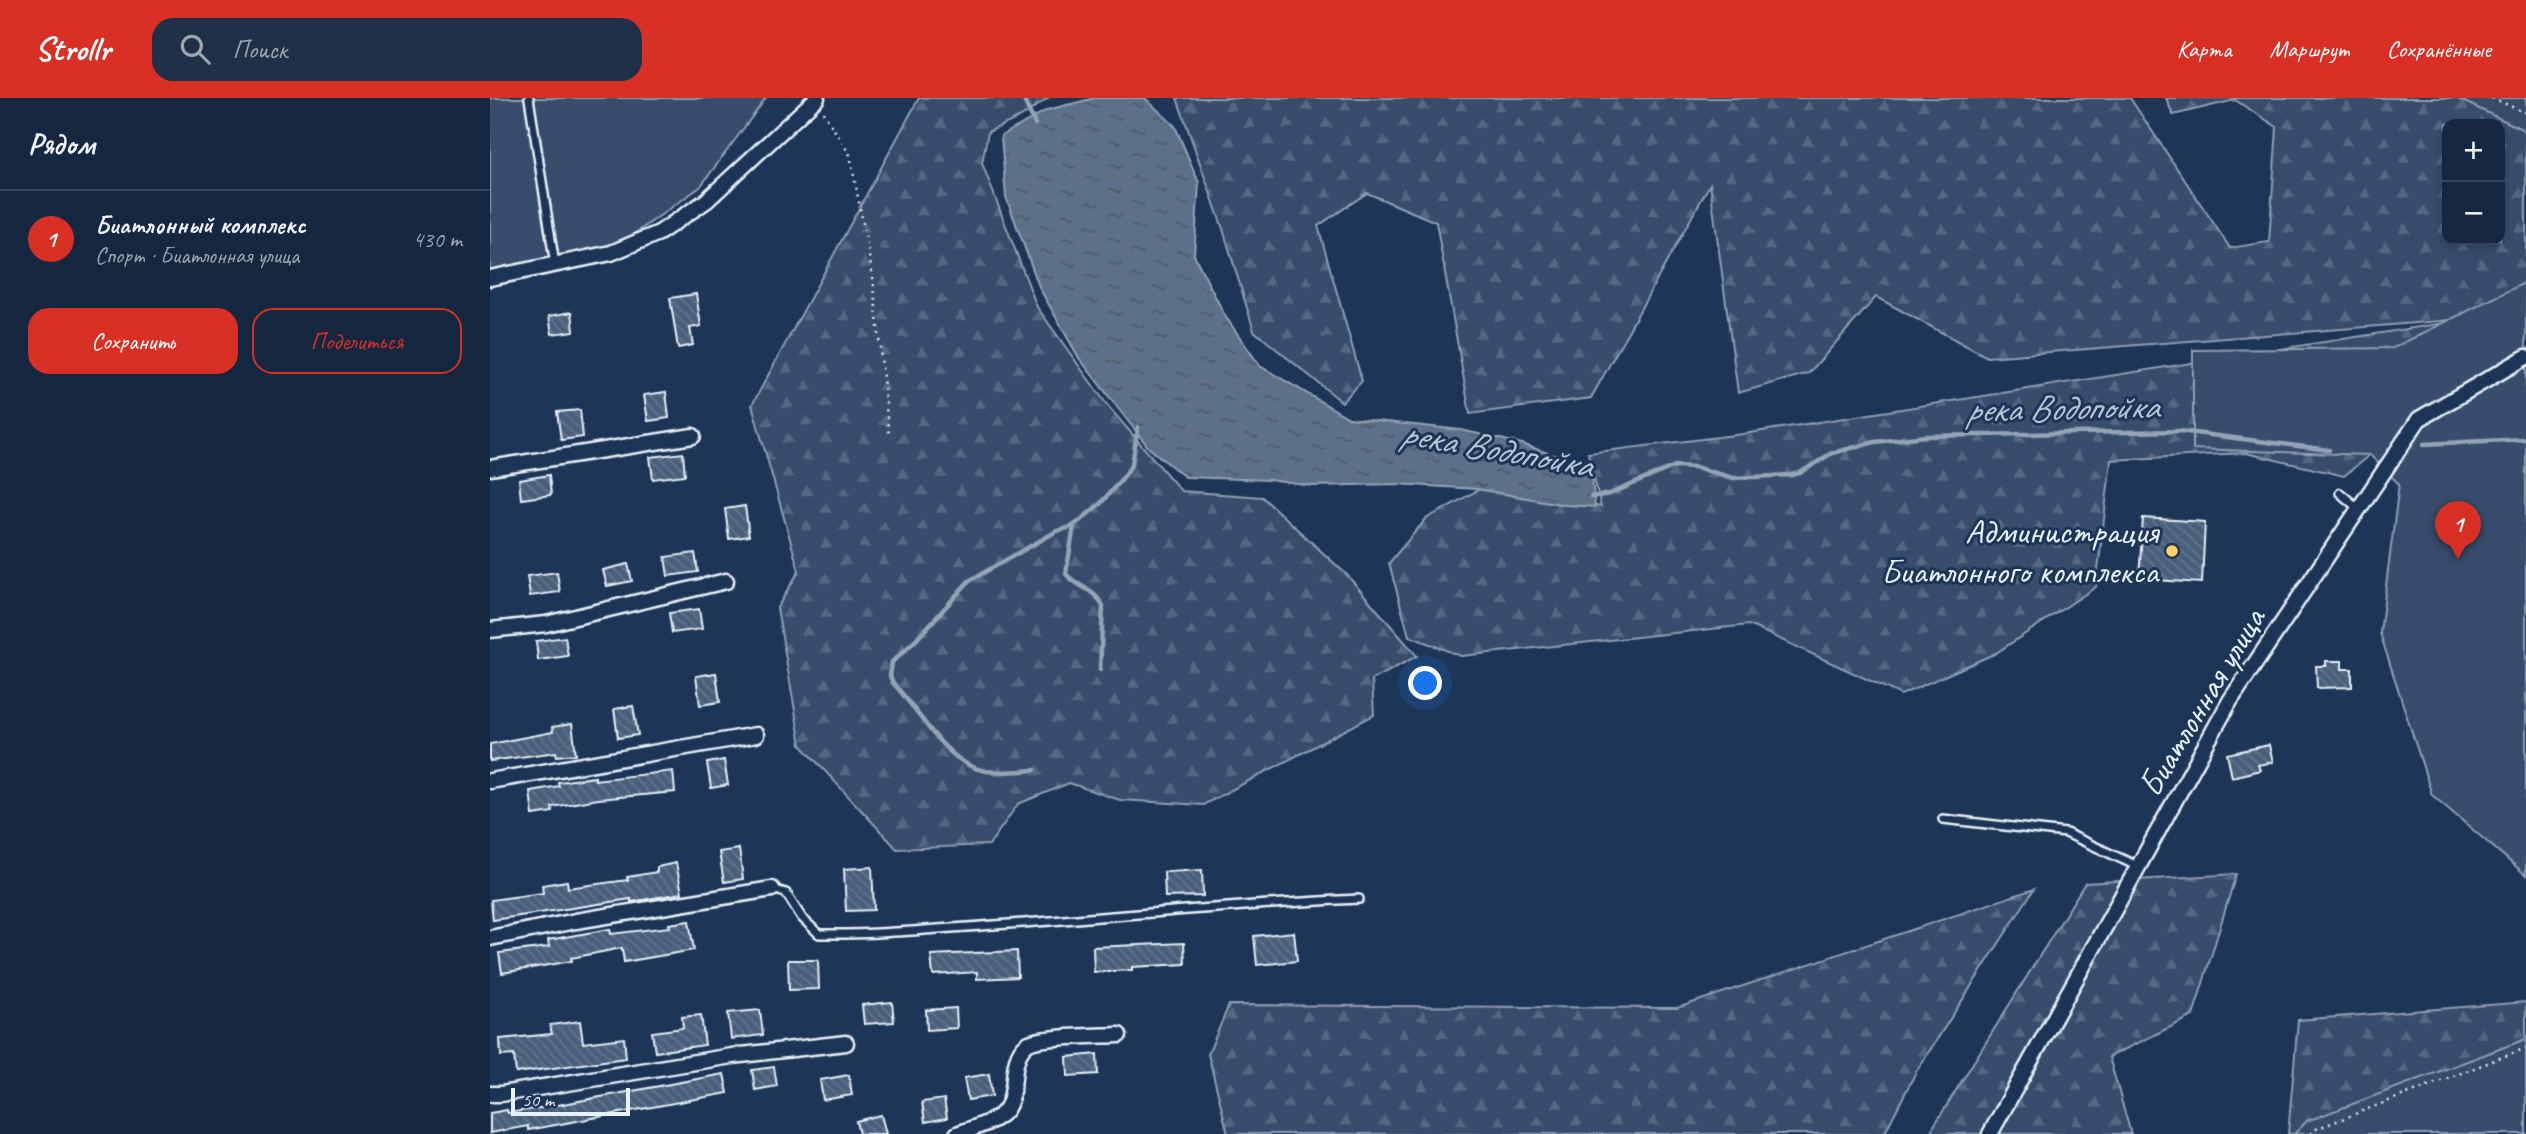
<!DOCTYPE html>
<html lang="ru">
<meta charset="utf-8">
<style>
:root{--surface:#162841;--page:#1f3048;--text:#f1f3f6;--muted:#9ea6b1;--line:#35445a;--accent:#d93025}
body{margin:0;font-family:Caveat,sans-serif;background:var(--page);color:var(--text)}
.controls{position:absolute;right:21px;top:21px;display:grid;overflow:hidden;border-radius:14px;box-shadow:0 4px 10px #0003}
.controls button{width:63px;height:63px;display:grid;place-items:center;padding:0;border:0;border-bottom:2px solid var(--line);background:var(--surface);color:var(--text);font:35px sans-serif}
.scale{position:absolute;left:21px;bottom:18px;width:119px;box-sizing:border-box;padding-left:7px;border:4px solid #e8f1f8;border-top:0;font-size:19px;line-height:24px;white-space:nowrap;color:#e8f1f8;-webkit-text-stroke:5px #1d3557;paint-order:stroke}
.you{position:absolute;left:936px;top:586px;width:24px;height:24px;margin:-18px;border:5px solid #fff;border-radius:50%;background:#1a73e8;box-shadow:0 0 0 10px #1a73e833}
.badge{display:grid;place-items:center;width:46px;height:46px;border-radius:50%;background:var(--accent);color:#fff;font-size:23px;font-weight:700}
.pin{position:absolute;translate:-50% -58px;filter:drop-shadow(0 2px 4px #0008)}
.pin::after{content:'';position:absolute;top:37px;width:24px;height:21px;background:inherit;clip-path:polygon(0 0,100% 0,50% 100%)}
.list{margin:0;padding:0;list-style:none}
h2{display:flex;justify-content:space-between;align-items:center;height:91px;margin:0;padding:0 28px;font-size:30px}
h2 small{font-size:23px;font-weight:400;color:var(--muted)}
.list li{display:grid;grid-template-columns:46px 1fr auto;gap:21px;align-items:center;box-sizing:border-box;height:98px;padding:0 28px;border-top:2px solid var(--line)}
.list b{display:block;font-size:26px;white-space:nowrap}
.list p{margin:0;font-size:23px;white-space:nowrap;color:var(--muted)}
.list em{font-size:23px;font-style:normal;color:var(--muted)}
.actions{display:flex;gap:14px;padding:21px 28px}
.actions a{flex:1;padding:16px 0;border:2px solid var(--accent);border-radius:21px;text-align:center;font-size:24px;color:var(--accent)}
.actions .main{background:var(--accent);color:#fff}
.icon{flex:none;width:38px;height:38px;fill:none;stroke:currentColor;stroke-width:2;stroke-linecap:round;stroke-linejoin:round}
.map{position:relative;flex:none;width:2036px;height:1036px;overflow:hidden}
header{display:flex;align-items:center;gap:42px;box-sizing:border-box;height:98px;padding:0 35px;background:var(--accent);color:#fff}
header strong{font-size:33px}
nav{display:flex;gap:38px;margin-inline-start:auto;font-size:24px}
.search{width:490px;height:63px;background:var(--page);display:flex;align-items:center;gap:18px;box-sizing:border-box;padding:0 24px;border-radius:21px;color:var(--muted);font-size:26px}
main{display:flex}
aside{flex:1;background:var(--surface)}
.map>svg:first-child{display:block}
</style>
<header>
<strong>Strollr</strong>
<div class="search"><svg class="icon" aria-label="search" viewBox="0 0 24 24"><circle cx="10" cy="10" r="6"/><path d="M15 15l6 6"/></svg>Поиск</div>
<nav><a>Карта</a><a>Маршрут</a><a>Сохранённые</a></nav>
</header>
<main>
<aside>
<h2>Рядом<small></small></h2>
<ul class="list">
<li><span class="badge">1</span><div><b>Биатлонный комплекс</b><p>Спорт · Биатлонная улица</p></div><em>430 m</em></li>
</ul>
<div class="actions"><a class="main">Сохранить</a><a>Поделиться</a></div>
</aside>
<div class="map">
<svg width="2036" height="1036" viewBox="0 0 2036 1036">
<defs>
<pattern id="forest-firs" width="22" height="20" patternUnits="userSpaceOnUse" patternTransform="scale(1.75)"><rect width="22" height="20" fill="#374d6c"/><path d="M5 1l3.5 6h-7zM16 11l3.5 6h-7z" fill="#546782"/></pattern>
<pattern id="water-ripples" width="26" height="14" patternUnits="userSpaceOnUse" patternTransform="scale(1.75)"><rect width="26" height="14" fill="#5d7089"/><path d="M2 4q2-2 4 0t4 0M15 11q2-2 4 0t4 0" fill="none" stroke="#505a66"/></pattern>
<pattern id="building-back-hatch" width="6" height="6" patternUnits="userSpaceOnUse" patternTransform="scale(1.75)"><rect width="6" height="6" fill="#495e7a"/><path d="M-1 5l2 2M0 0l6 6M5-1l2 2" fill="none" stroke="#63768e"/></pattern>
</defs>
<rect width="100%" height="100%" fill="#1d3557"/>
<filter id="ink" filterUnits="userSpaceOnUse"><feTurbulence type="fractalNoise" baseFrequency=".0143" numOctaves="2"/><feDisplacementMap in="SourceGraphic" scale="14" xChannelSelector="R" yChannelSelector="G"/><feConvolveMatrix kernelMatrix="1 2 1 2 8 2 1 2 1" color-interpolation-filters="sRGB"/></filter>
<g filter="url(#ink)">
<path fill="url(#forest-firs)" stroke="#909fb2" stroke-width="2" fill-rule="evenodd" d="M429,0H558L531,19L498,34L492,65L547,209L617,307L691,393L772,399L857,477L927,558L882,582L884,617L713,707L630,702L579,685L528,706L499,747L407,751L311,647L287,510L309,473L262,307Z
M687,0H1640L1740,150L1779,144L1787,29L1745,2L1683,17L1676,0H2036V195L1988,220L1497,259L1386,199L1319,275L1248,295L1220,86L1101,300L980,316L946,124L877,95L828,128L872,283L852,304L764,233L733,131ZM1957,26H2010V142H1957Z
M1967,223L1902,338L1854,378L1756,355L1621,362L1606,489L1506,555L1411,597L1259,527L971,558L919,538L899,465L936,421L990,391L1040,393L1111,409L1098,355L1253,336Z
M1746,776L1703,918L1619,959L1641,1036H1442V1031L1595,785Z
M1544,791L1426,974L1394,1036H738L718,956L739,907L1187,910Z
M2036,904V1036H1798L1808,922Z"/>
<path fill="#374d6c" stroke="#909fb2" stroke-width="2" d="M0,0H276L210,89L126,149L0,173Z
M1966,0H2036V33Z
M2036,184V777L1942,697L1890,535L1909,386L1880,357L1703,351V252L1903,250Z
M2036,941V1036H1804L1817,1023Z"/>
<path fill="url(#water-ripples)" stroke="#95a4b5" stroke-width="2" d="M605,0H655L685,28L709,85L704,157L735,218L770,268L859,320L971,332L1032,346L1101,370L1105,409L1075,407L987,391L905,386L822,388L779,382L695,379L659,350L589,260L550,191L516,99L511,38L557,12Z"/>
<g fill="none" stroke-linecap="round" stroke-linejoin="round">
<path stroke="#95a4b5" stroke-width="4.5" d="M533,0L545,26
M1934,346L2036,341
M1101,399L1120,396L1185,368L1205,369L1243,380L1301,377L1310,375L1342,355L1385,344L1436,338L1689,333L1839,352
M584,428L576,476C587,489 605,491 613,508L610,572
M545,672C529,673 512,675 496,673C456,667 429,612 403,585L400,578L402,564L426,542L479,483L567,433L581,429L587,425L611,405L635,377L642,366L648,329"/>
</g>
<path fill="url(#building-back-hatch)" stroke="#e8f1f8" stroke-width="2" d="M206,196L211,228L200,230L203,247L188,250L180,200Z
M82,214L84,233L62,236L59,218Z
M176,294L179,320L158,323L154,297Z
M90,312L93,339L71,342L67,314Z
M193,355L195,377L163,381L160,359Z
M59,377L61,397L31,401L29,382Z
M255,408L259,438L239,441L235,411Z
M1653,420L1715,424L1712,485L1649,481Z
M205,455L208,474L178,478L175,459Z
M138,466L142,483L117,488L113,472Z
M67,474L70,494L40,498L37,478Z
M209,511L212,531L182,535L179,515Z
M75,539L78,558L48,562L46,543Z
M1836,563H1852V571H1862V589L1827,590L1826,568H1836Z
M226,575L230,604L210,607L206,578Z
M143,608L148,637L128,640L124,611Z
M82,626L86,656L67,658L66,654L0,663V646L63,634L62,629Z
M1779,647L1783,664L1768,667L1770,672L1742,679L1737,656Z
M234,662L238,687L221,690L217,665Z
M183,673L185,694L108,701L62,709L63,714L43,717L40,693L69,688L68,684L105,679V682Z
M249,751L253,781L234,784L229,754Z
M186,765L192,795L141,804V801L3,822L1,802L53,795L52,787L77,783L78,790L138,782L137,779L167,774V769Z
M382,769L384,812L356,813L354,771Z
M712,772L713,798L675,799L674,774Z
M199,823L204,852L134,864L132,850L81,860L82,863L12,875L9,855L59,849L58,842L120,831L121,836L180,829L179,826Z
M804,834L807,863L767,867L764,838Z
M694,845L695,866L642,869V872L604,874L603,849Z
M527,853L528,879L487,881V874L443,877L441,857Z
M298,862H328L329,891L299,892Z
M402,904L404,924L374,926L372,907Z
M466,910L467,930L437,932L436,912Z
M270,912L273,937L241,941L238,915Z
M211,917L215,947L165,954L162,934L193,930L192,919Z
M90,923L93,945L134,940L136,960L26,975L24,957L11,958L10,941L62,936L60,927Z
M607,956L608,976L578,978L577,959Z
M284,969L287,988L265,992L262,972Z
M234,976L238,995L38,1032V1028L0,1035V1015L17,1012L18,1015L57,1009Z
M499,976L502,998L478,1002L474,980Z
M359,977L362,997L333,1002L330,982Z
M454,1001L457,1020L435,1024L432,1004Z
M391,1017L396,1036H369L366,1023Z"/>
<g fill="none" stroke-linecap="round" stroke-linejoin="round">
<defs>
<path id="service" d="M39,0L65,167
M1850,395L1869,411
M1453,721L1576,735L1647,768
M282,791L296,795L312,820L329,836C388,837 446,831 504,827C626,819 747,806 869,801"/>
<path id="minor" d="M0,180L121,155L169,135L216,103L327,0
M0,370L203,338
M0,532L56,526L236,483
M0,683L266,637
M0,840L86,823L282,791
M0,996H11L242,958L356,945
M467,1036C480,1031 496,1027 508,1019C533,1003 515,964 537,946C548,938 612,938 629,937
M1500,1036L1740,603L1929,321L2036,259"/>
</defs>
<use href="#service" stroke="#e8f1f8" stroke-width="12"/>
<use href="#minor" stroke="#e8f1f8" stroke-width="19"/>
<path stroke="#e8f1f8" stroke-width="2.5" stroke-dasharray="2 5" stroke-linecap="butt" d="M2002,0L2036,15
M333,14L360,57L383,179L399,339
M1821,1036L1826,1031L2036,950"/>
<use href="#service" stroke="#1d3557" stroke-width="7"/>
<use href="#minor" stroke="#1d3557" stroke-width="14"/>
</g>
</g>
<circle fill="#ffd166" stroke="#1d3557" stroke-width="2.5" cx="1682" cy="453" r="7"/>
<g text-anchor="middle" stroke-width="6" stroke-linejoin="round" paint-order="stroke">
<g font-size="35" fill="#e8f1f8" stroke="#1d3557" text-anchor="end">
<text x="1668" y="445">Администрация<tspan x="1668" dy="40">Биатлонного комплекса</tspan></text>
</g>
<g font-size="35" fill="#e8f1f8" stroke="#1d3557">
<text transform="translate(1711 604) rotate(-59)" y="12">Биатлонная улица</text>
</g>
<g font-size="37" font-style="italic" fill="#b7c4d1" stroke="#1d3557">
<text transform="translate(1572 309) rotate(-1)" y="13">река Водопойка</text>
<text transform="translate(1007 350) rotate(10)" y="13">река Водопойка</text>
</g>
</g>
</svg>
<div class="controls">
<button>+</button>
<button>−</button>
</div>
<div class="scale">50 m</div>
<div class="you"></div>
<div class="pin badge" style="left:1968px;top:461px">1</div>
</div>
</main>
